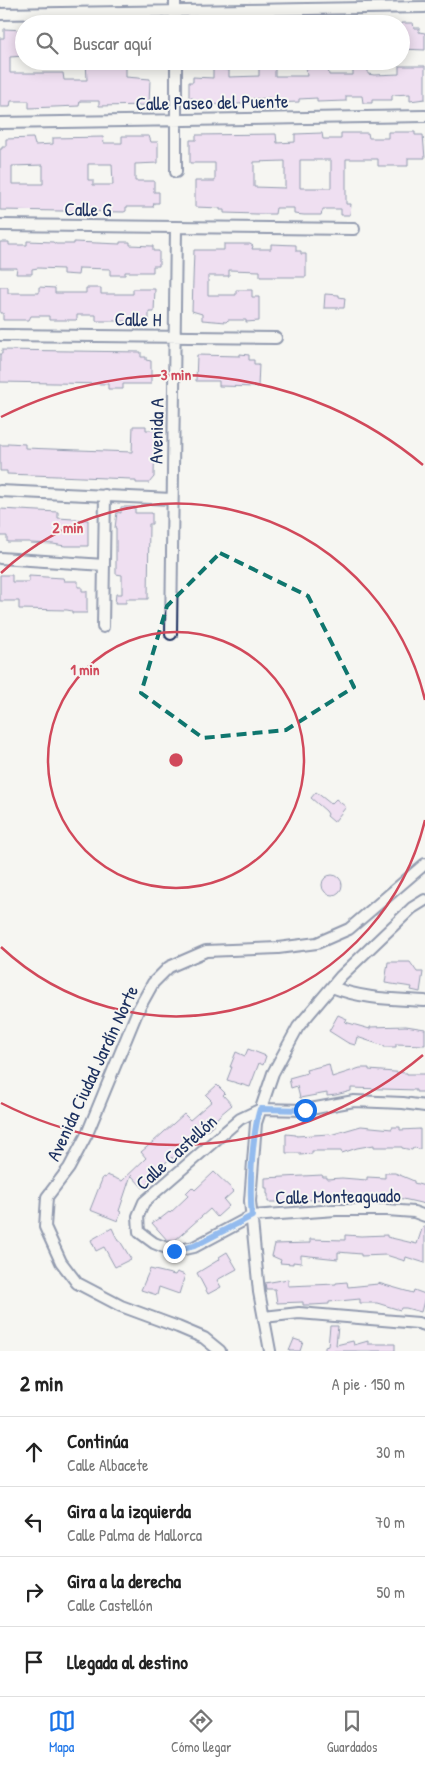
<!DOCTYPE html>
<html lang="es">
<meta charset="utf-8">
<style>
:root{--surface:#fff;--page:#f2f2f2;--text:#222;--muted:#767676;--line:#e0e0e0;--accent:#1a73e8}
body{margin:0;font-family:"Patrick Hand",sans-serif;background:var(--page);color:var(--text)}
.stop{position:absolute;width:15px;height:15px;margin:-11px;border:4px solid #1a73e8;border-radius:50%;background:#fff}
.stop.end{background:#1a73e8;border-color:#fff;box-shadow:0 1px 5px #0008}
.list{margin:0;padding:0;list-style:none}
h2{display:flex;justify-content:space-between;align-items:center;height:65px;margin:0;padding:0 20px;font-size:21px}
h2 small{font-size:16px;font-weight:400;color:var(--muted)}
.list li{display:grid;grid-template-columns:32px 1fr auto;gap:15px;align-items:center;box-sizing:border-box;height:70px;padding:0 20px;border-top:1px solid var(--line)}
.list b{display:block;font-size:19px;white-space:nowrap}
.list p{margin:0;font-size:16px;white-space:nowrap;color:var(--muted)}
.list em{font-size:16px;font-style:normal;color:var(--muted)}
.icon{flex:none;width:28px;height:28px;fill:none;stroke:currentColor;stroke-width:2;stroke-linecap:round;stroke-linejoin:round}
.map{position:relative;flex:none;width:425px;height:1351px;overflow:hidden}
.search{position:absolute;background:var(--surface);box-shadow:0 2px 12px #0003;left:15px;right:15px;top:15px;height:55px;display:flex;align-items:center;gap:12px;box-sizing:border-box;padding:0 18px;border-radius:28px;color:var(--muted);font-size:19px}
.sheet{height:345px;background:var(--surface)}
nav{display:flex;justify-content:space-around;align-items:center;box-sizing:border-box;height:70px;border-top:1px solid var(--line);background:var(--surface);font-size:14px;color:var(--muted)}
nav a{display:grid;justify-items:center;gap:2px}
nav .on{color:var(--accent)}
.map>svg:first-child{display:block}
</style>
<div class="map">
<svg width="425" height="1351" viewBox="0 0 425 1351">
<rect width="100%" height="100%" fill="#f6f6f2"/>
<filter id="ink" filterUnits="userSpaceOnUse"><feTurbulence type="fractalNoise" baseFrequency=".02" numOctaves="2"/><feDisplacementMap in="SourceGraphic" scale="10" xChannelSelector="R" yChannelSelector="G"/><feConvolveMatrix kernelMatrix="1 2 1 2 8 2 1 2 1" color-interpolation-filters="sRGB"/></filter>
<g filter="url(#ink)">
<path fill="#e6c3ef" stroke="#1b2f5e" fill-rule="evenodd" d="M401,23H413L414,28H419V32L425,33V50L401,49Z
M4,29L24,30V56L10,57V73H63L64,80H87L86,61H126V77L150,79L149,105L99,106V101H80L79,106L29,108V101H11L10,107H0V38H4Z
M399,66H425V99L410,101V94L392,95V100H372V103H363L362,96H346V101L317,102V98L299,99V102L270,103V98L252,99V103L223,105L194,103L193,98H189V82H193V77L213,78V69L229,70V77L259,76V68H275V76H307L306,68H328L329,75H353V68L368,67V74L374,75L399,74Z
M388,132H415V135H423L425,158H408V166H378V159H346V204H351L350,215H341V209H323L321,215H304L294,214V208H276L275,214H257L224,213V210H220V208L195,207V181H215V163H190V140H196V135L276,134L277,143L295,142V134L322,133L323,139H341V133H368L369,138H388ZM300,160H331V188H300ZM285,161V188L254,187V162Z
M122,136H149L151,142H158V163L135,164V181H154V192H159V203H154L153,207H126V211L124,212L0,210V149H2V147H6V139L33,138L35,145L53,144V138L103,137L104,143H122ZM88,164H112L113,185H93V180H88ZM43,165V184H12V166Z
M27,241L53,242L56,244H74V242L120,244V242H130V245L152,246H153V251H159V266H153V272H125V275H110V269L79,268L78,275L63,274V269L38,268L32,269V274H16L17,268H0V242H9V245H27Z
M224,244H250L253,246L252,249H271V244L296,245V251H301V254H306V277H260V271L229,270V276H208V295H236V290H252V297H259V321L246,322V320H228L226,322L202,320V314L192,311L194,250H224Z
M0,287H8V293H39V287L55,288V293H86V288H101V294H133V289H155L154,312H149V320L144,321H96V315H77V319L76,320H49V316H31L29,320H3V313H0Z
M325,294L339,295V297L345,298L344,308H324Z
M2,350L141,352V357H146V360L151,361V384H123V389H108V384L0,382V354H2Z
M240,354L249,355V360H254V364H259L258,387L219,386V381H196L197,355L240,356Z
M133,426H146V430H155L154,477L149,483H136V481H131V479L7,474V471H0V445H8V443L25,444V448L132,452Z
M121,507H135V513H152V524H149L148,599H126V603H115L116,594H122V575L116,574V528H115L117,512L121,513Z
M0,509L58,512V518L88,520V546H65L53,544L30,543V542H7V536H1L0,533Z
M0,575H12V582H29V576L63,578L64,581H78V587H82V591H87V613H72V611L67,610L19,609V601H0Z
M316,792L331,804L336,799L346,807L334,822L327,816L328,814L326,811L311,798Z
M322 885a10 10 0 1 1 20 0a10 10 0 1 1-20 0Z
M388,962H410L417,972H423L420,992L411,990L412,987L385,983Z
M338,1015L347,1019L345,1022L370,1029V1027L406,1026L425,1029V1045L396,1044V1047H384V1046L357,1037L355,1045L348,1043L329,1031Z
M248,1049L266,1056L263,1065L259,1063L250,1087L227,1080L232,1067H230L236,1052L245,1056Z
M329,1064L332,1077L360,1068H369V1070L407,1073V1074H425V1092H416V1090L351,1088V1091L336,1095L327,1096V1093L300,1098L297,1086L291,1088L289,1078L307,1073L306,1070Z
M217,1085L225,1093L223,1095L232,1105L220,1115L213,1123L214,1125L207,1131L205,1128L174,1160L172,1157L155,1172L148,1180L150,1182L143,1188L131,1175L119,1211L121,1212L118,1221L90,1210L103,1177L105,1178L107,1175L122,1181L146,1158L141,1152L153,1142L184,1114L190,1120L212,1101L206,1095Z
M361,1126L392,1129V1127H400V1130L420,1129V1149L413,1148L412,1150L402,1148V1147H374V1145L357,1148L342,1153L341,1151H312V1154L300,1155V1153H286V1134L296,1135V1136L330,1134V1135Z
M214,1172L234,1191L224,1200L229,1206L217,1217L210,1209L173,1242L172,1240L168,1241L152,1223L159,1218L160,1219L169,1212L170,1213L188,1196L186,1193L192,1187L195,1190Z
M385,1173H395L414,1181V1183L425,1186V1204L399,1198L383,1199V1197L356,1196V1198L338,1199L304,1200V1204L294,1205V1202H268V1194H267V1188H265V1178L322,1175L323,1177H327V1179L342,1178L367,1180V1177L385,1178Z
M423,1226H425V1263L406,1257L405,1261L386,1255L361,1256V1254L338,1252V1259L301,1255V1263L293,1262V1264L280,1263L281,1260L272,1256L275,1244L310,1243V1239L345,1240V1235L361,1236L387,1235V1237L417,1244Z
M112,1228L118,1241H120L131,1259L115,1267L104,1247L96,1251L91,1240Z
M227,1252L237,1269L217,1280L221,1287L208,1294L197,1273L220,1259L219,1257Z
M150,1269L175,1275L177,1272L185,1275L179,1294L159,1287L157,1295L141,1290Z
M288,1279V1286L336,1284V1283L347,1282L348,1287L378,1284V1283L413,1293L414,1290L425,1294V1297L421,1312L406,1308H401L400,1310L377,1303H360V1299L329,1302V1304L312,1305H303V1302L277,1303L275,1289H266L265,1283Z
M330,1326H338L336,1345L353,1341L354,1345L368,1341V1344H395V1351H325V1347L328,1346Z
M294,1339L303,1342L300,1351H289Z"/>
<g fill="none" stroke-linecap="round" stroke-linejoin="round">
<defs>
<path id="minor" d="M175,0V24
M0,14L425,7
M176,61V172
M0,123L425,116
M0,225L354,229
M0,335L276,338
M0,491L172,499
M0,558L104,565
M103,627L105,495
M171,634L176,228
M332,987C362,999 393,999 425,1001
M425,1106L403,1103L354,1101L305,1110L261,1109L240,1119L144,1202L138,1216L139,1232L154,1243L174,1251L194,1247L252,1216L336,1210H387L414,1212L425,1216
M264,1317L299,1313L418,1323L425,1325
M220,1351L204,1338L178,1327L121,1306L77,1283L61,1262L45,1227L47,1197L69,1168L87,1134L138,1010L153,983L169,967L206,951L278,948L317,943L349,929L425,864
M270,1351L259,1292L250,1201L256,1123L273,1073L298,1027L341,976L412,908L425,900"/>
</defs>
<use href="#minor" stroke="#1b2f5e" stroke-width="14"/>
<use href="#minor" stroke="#f6f6f2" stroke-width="10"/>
</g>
</g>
<g fill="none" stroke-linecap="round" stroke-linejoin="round" filter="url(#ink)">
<path stroke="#1a73e8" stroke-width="6" d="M174,1251L194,1246L252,1216C249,1189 252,1135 260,1109L305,1110"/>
</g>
<path d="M0 0H425V1351H0ZM220,553L308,596L354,687L286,730L203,738L141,693L167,606Z" fill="#f6f6f2" fill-opacity=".55" fill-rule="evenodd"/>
<path fill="none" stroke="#0f766e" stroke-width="4" stroke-dasharray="10 6" stroke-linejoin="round" d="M220,553L308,596L354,687L286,730L203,738L141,693L167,606Z"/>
<g fill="none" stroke="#d1495b" stroke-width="2.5">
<circle cx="176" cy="760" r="128"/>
<path d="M425 820A256 256 0 0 1 1 947M1 573A256 256 0 0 1 425 700"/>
<path d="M423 1055A385 385 0 0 1 1 1103M1 417A385 385 0 0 1 423 465"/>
</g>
<g text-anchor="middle" stroke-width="4" stroke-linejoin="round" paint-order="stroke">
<g font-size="19" fill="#1b2f5e" stroke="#f6f6f2">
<text transform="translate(212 102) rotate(-1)" y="7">Calle Paseo del Puente</text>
<text transform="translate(88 209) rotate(1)" y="7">Calle G</text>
<text transform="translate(138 319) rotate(1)" y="7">Calle H</text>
<text transform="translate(156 431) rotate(-89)" y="7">Avenida A</text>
<text transform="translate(92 1073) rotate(-65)" y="7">Avenida Ciudad Jardín Norte</text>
<text transform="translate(176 1152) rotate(-42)" y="7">Calle Castellón</text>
<text transform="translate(338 1196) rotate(-1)" y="7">Calle Monteaguado</text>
</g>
</g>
<circle cx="176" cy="760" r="8" fill="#d1495b" stroke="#f6f6f2" stroke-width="2.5"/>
<g font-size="15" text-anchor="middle" font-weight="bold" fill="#d1495b" stroke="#f6f6f2" stroke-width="4" stroke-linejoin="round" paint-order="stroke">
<text x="176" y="380">3 min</text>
<text x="68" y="533">2 min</text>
<text x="85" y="675">1 min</text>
</g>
</svg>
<div class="stop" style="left:305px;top:1110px"></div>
<div class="stop end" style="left:174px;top:1251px"></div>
<div class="search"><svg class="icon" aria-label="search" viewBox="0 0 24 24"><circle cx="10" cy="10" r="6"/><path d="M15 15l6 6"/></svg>Buscar aquí</div>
</div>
<section class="sheet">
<h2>2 min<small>A pie · 150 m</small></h2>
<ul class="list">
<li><svg class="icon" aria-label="ahead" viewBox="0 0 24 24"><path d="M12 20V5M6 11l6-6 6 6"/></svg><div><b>Continúa</b><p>Calle Albacete</p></div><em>30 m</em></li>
<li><svg class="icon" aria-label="left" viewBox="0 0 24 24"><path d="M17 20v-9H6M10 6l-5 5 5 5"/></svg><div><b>Gira a la izquierda</b><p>Calle Palma de Mallorca</p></div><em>70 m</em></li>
<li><svg class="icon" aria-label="right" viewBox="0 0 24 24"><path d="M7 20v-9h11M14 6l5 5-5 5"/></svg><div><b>Gira a la derecha</b><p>Calle Castellón</p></div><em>50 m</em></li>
<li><svg class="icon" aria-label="arrive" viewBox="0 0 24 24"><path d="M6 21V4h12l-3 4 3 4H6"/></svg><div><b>Llegada al destino</b></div></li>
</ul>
</section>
<nav>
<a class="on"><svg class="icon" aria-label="map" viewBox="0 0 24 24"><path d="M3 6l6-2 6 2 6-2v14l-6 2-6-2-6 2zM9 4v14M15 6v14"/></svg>Mapa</a>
<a><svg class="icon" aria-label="directions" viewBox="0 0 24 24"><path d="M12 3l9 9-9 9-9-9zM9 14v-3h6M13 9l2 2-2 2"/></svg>Cómo llegar</a>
<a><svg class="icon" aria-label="saved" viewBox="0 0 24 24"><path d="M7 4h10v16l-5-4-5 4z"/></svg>Guardados</a>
</nav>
